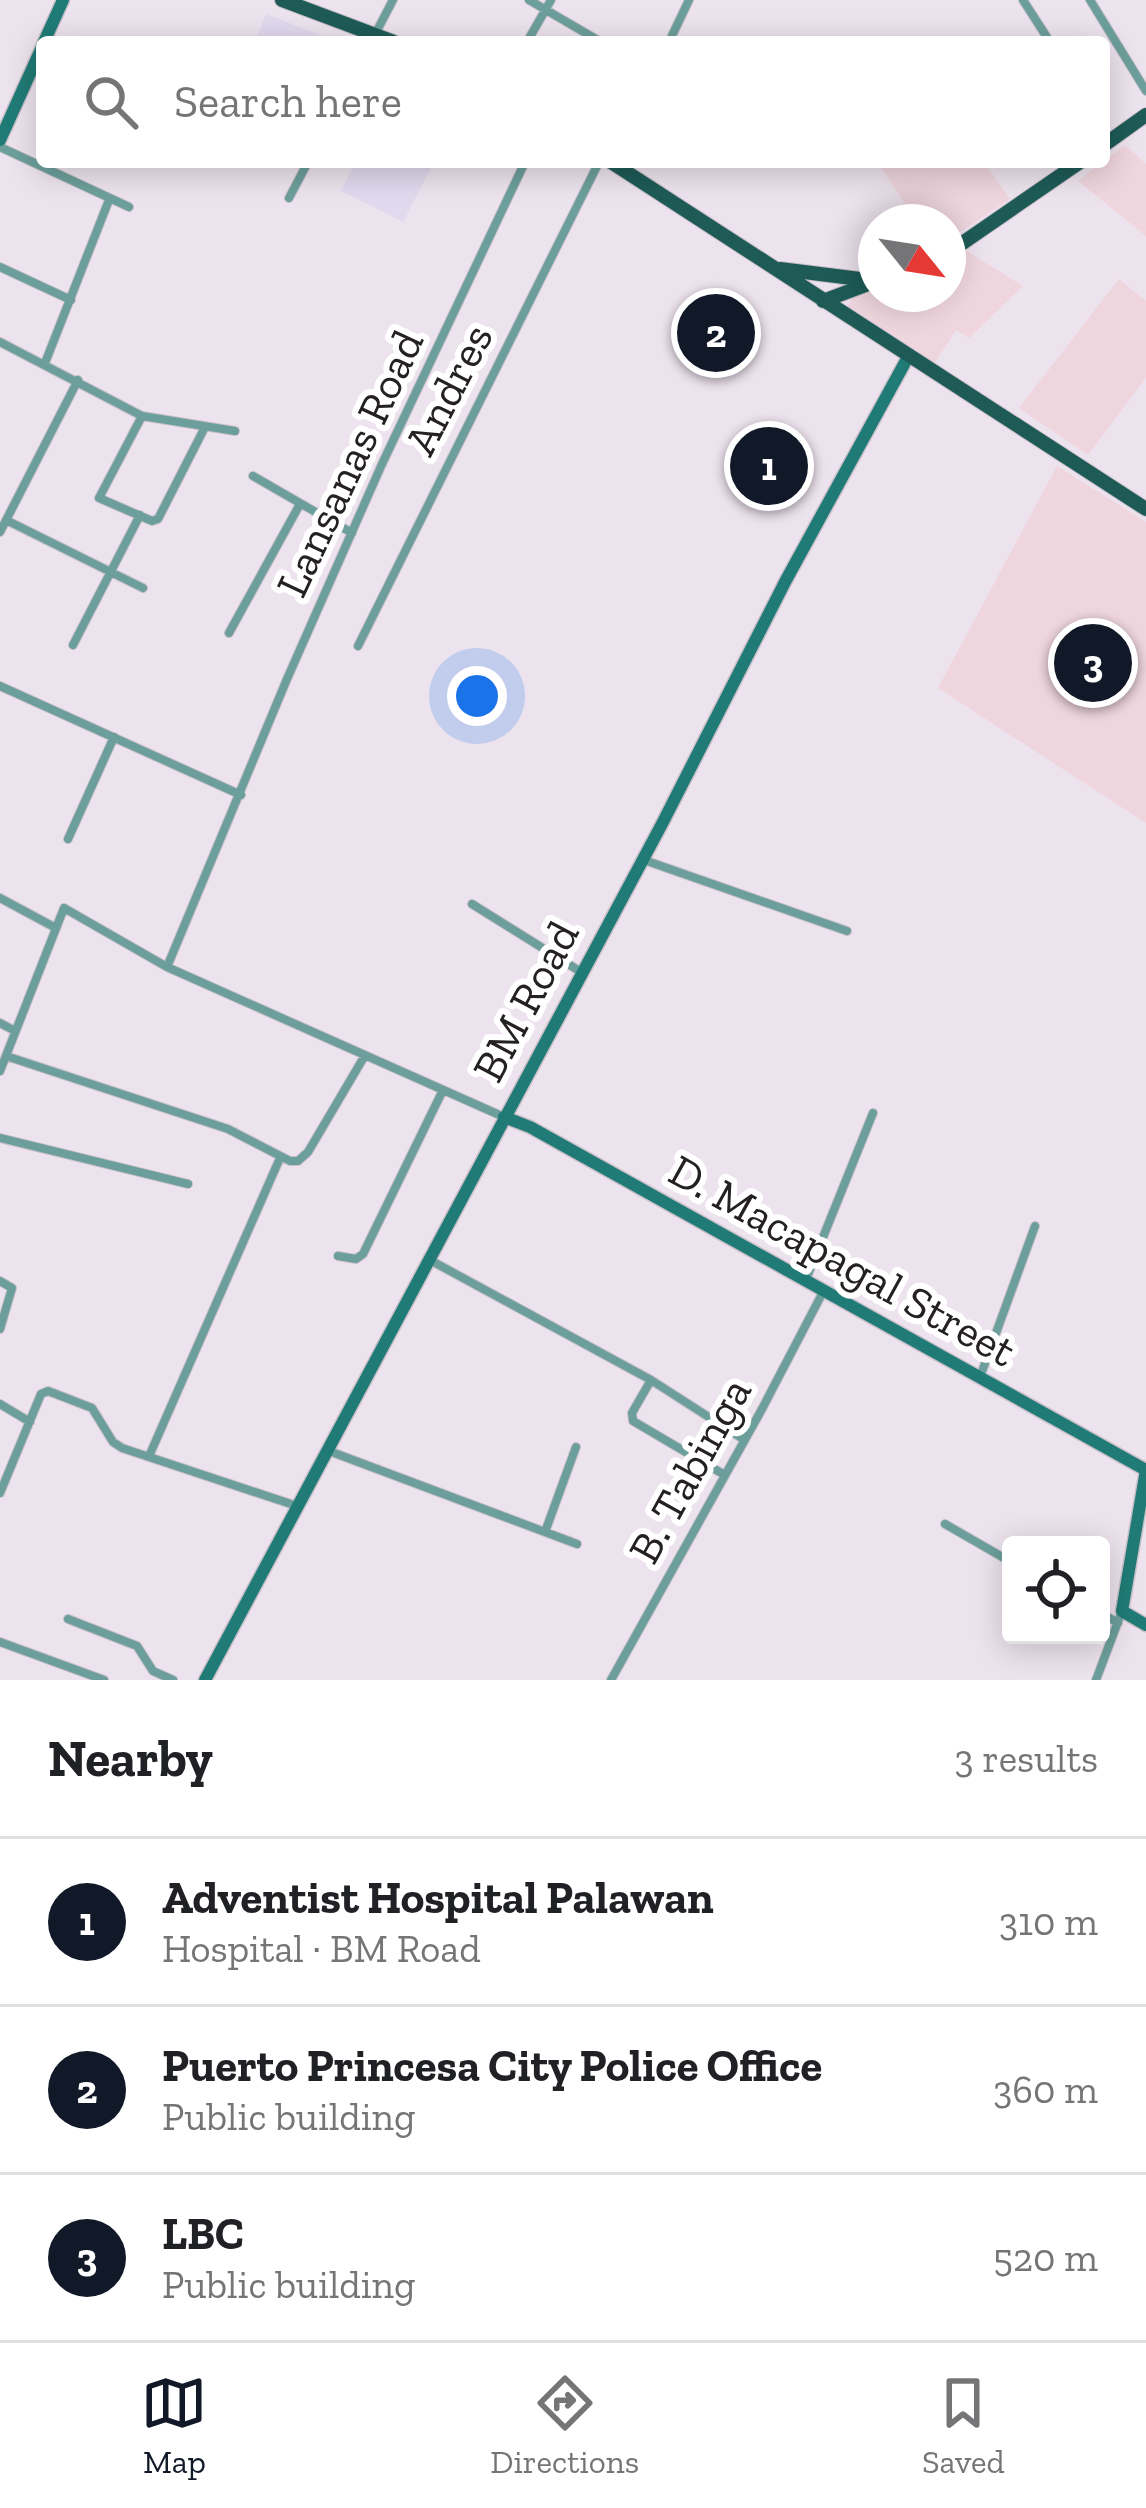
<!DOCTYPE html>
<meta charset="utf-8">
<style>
:root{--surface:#fff;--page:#f6f6f6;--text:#202124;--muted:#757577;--line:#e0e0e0;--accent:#111827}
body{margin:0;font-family:"Zilla Slab",serif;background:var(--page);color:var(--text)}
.controls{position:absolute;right:36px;bottom:36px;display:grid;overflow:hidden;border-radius:12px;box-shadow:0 6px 30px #0003}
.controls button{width:108px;height:108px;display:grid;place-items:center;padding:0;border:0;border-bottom:3px solid var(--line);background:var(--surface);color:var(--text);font:60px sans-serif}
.compass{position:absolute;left:858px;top:204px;width:108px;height:108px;border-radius:50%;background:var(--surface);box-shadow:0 6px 30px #0003;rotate:120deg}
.you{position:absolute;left:477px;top:696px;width:42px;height:42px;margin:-30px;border:9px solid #fff;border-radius:50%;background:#1a73e8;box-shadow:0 0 0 18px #1a73e833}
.badge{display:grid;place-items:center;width:78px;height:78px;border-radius:50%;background:var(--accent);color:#fff;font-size:39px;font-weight:700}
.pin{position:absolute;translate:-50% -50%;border:6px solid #fff;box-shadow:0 3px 12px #0006}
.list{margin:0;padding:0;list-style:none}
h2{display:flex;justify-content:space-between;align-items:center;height:156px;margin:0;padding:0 48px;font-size:51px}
h2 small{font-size:39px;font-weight:400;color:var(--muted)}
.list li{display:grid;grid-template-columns:78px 1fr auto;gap:36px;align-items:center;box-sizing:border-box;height:168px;padding:0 48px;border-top:3px solid var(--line)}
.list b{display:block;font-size:45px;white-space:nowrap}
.list p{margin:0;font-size:39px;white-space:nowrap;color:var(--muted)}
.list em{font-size:39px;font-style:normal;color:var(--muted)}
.icon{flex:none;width:66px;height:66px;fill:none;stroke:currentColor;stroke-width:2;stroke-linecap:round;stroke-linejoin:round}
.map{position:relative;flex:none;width:1146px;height:1680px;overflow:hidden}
.search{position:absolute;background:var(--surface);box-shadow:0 6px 30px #0003;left:36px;right:36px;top:36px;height:132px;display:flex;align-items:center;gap:30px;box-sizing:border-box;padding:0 42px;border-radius:12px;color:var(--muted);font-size:45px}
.sheet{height:660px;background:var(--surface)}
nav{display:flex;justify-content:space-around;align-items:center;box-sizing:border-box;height:168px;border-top:3px solid var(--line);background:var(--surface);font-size:33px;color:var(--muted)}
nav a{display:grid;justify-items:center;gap:6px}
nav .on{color:var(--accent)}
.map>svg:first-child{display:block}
</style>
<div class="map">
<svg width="1146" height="1680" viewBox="0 0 1146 1680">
<rect width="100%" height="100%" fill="#ede3ee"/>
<path fill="#efd5dd" d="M1125,145L1146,164V236L1078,181Z
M877,162H984L1010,199L948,240V222H917Z
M967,251L1023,286L969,338L956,330L934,364L846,309L853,297L876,291L948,294V260Z
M1119,279L1146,301V378L1088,455L1019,408Z
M1057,466L1146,522V823L938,688Z"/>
<path fill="#e1d9ee" d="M266,14L338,42H255Z
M356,162H434L403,222L341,191Z"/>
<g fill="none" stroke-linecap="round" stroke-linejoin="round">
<defs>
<path id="street" d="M529,0L601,42
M1023,0L1050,42
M1090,0L1146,91
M371,42L393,0
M527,42L551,0
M669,42L689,0
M0,147L129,207
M289,198L308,162
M0,267L71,300
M0,342L142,416L235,431
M45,363L109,200
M142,416L99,498L152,521L158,519L204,429
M253,476L352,533
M6,520L143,588
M0,532L78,380
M229,633L300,504
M73,645L140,515
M358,646L599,162
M0,686L241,795
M68,839L114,737
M644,860L847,931
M0,898L54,927
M472,904L581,972
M167,967L287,679L382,464L525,162
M0,1023L15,1031
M6,1056L228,1129L290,1161H298L308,1152L364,1057
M0,1071L64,908L167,967L504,1117
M0,1138L188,1184
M338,1256L356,1259L363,1254L443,1090
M428,1259L651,1380L743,1439
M0,1281L12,1288L0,1329
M805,1282L873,1113
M980,1377L1035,1226
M651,1380L632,1413L633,1421L723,1474
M0,1404L30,1422
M329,1451L577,1544
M150,1454L280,1158
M0,1493L41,1394L48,1391L92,1408L113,1442L122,1448L297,1506
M945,1524L1011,1562
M545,1532L576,1447
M1101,1613L1118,1623
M68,1619L137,1646L153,1671L173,1680
M0,1642L104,1680
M611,1680L762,1409L823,1292
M1096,1680L1122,1611"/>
<path id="secondary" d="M44,42L63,0
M0,140L42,47
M504,1117L530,1127L1146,1470L1122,1611L1146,1625
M205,1680L663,822L785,582L908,357"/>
<path id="primary" d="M282,0L394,42
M1104,145L1146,115
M611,162L1146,509
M948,253L1080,162
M780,269L876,281
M823,301L871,283"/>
</defs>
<use href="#street" stroke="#c9c0ca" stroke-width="10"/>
<use href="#secondary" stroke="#c9c0ca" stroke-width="15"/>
<use href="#primary" stroke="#c9c0ca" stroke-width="16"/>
<use href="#street" stroke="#6c9f9b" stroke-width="8"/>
<use href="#secondary" stroke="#207b76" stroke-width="12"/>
<use href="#primary" stroke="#1e5b57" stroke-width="14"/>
</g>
<g text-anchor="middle" stroke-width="12" stroke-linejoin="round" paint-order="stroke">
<g font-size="45" fill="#242024" stroke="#fff">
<text transform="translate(448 389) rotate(-63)" y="16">Andres</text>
<text transform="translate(349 463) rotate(-65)" y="16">Lansanas Road</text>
<text transform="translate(525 1001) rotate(-62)" y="16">BM Road</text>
<text transform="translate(843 1260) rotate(29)" y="16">D. Macapagal Street</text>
<text transform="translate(689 1470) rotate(-61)" y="16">B. Tabinga</text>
</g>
</g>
</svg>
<div class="controls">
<button><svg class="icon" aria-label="locate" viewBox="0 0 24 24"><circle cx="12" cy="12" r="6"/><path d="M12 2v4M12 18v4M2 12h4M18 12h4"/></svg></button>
</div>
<svg class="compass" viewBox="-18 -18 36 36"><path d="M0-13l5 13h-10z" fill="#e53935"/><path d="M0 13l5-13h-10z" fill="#757577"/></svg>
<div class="you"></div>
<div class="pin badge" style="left:769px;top:466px">1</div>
<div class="pin badge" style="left:716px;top:333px">2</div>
<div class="pin badge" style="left:1093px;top:663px">3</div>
<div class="search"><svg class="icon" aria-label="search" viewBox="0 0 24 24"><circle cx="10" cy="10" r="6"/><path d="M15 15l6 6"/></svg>Search here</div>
</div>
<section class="sheet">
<h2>Nearby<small>3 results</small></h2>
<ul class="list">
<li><span class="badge">1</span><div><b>Adventist Hospital Palawan</b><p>Hospital · BM Road</p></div><em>310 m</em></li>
<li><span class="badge">2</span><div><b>Puerto Princesa City Police Office</b><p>Public building</p></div><em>360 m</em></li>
<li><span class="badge">3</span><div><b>LBC</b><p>Public building</p></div><em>520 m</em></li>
</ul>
</section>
<nav>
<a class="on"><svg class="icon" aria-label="map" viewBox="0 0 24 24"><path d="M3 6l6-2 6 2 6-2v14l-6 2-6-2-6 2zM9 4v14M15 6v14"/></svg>Map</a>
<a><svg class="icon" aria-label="directions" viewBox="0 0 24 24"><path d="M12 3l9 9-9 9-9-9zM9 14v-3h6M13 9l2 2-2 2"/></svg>Directions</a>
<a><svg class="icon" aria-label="saved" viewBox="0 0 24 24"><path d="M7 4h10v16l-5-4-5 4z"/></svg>Saved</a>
</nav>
